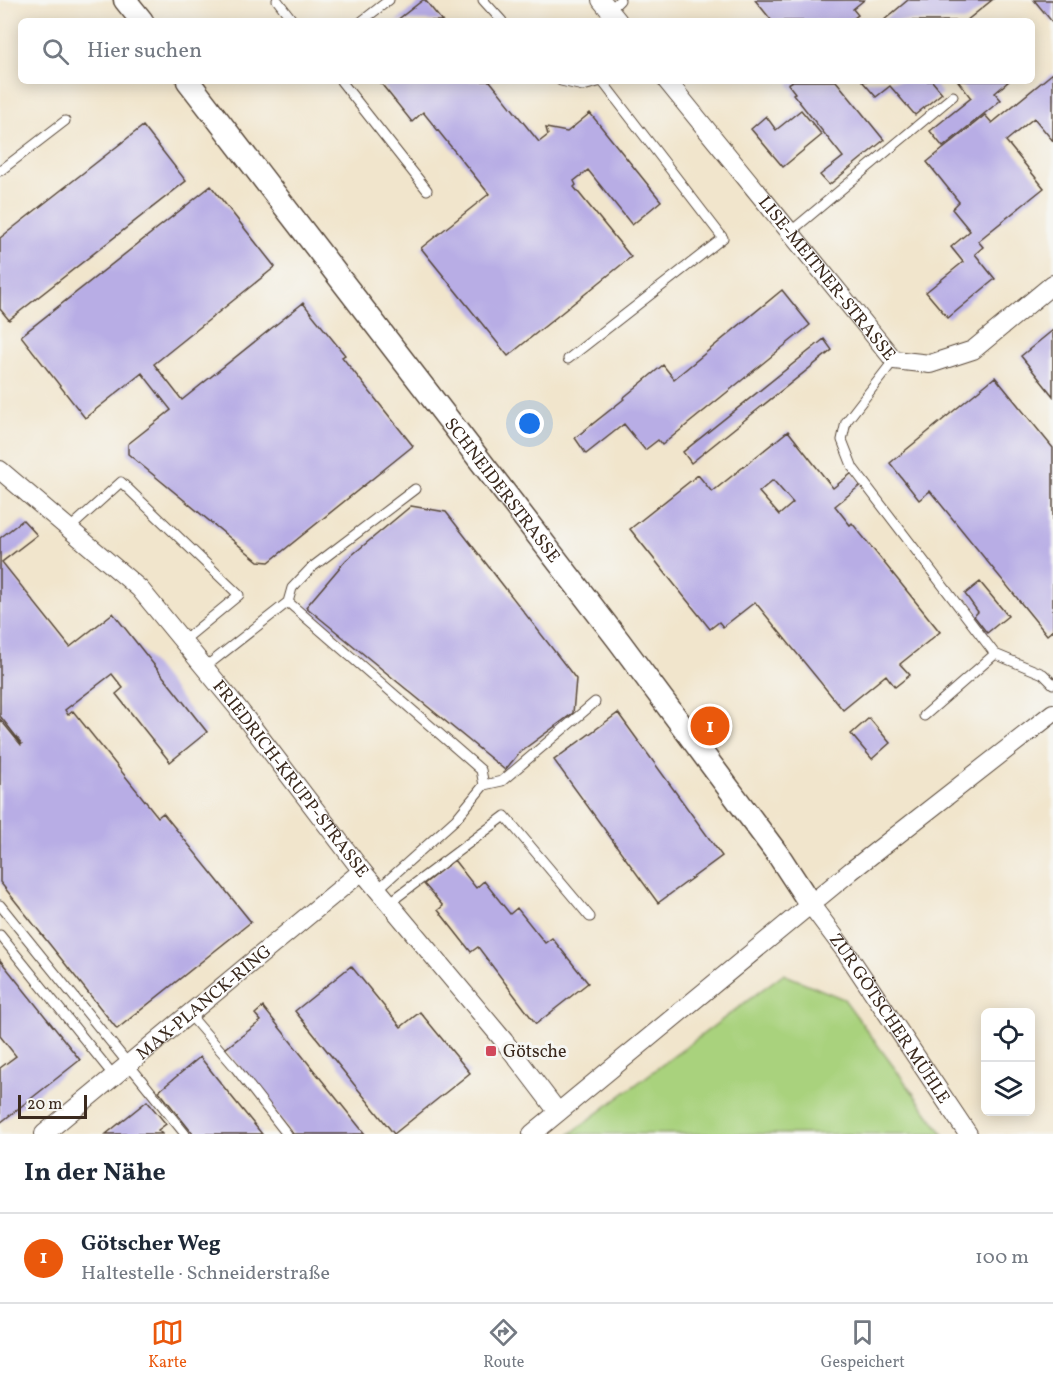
<!DOCTYPE html>
<html lang="de">
<meta charset="utf-8">
<style>
:root{--surface:#fff;--page:#f2f2f3;--text:#1f2937;--muted:#747a83;--line:#e0e1e3;--accent:#ea580c}
body{margin:0;font-family:Vollkorn,serif;background:var(--page);color:var(--text)}
.controls{position:absolute;right:18px;bottom:18px;display:grid;overflow:hidden;border-radius:9px;box-shadow:0 3px 15px #0003}
.controls button{width:54px;height:54px;display:grid;place-items:center;padding:0;border:0;border-bottom:2px solid var(--line);background:var(--surface);color:var(--text);font:30px sans-serif}
.scale{position:absolute;left:18px;bottom:15px;width:69px;box-sizing:border-box;padding-left:6px;border:3px solid #3b2a1e;border-top:0;font-size:16px;line-height:21px;white-space:nowrap;color:#3b2a1e;-webkit-text-stroke:4px #f6f6f2;paint-order:stroke}
.you{position:absolute;left:530px;top:424px;width:21px;height:21px;margin:-15px;border:4px solid #fff;border-radius:50%;background:#1a73e8;box-shadow:0 0 0 9px #1a73e833}
.badge{display:grid;place-items:center;width:39px;height:39px;border-radius:50%;background:var(--accent);color:#fff;font-size:20px;font-weight:700}
.pin{position:absolute;translate:-50% -50%;border:3px solid #fff;box-shadow:0 2px 6px #0006}
.list{margin:0;padding:0;list-style:none}
h2{display:flex;justify-content:space-between;align-items:center;height:78px;margin:0;padding:0 24px;font-size:26px}
h2 small{font-size:20px;font-weight:400;color:var(--muted)}
.list li{display:grid;grid-template-columns:39px 1fr auto;gap:18px;align-items:center;box-sizing:border-box;height:90px;padding:0 24px;border-top:2px solid var(--line)}
.list b{display:block;font-size:22px;white-space:nowrap}
.list p{margin:0;font-size:20px;white-space:nowrap;color:var(--muted)}
.list em{font-size:20px;font-style:normal;color:var(--muted)}
.icon{flex:none;width:33px;height:33px;fill:none;stroke:currentColor;stroke-width:2;stroke-linecap:round;stroke-linejoin:round}
.map{position:relative;flex:none;width:1053px;height:1134px;overflow:hidden}
.search{position:absolute;background:var(--surface);box-shadow:0 3px 15px #0003;left:18px;right:18px;top:18px;height:66px;display:flex;align-items:center;gap:15px;box-sizing:border-box;padding:0 21px;border-radius:9px;color:var(--muted);font-size:22px}
.sheet{height:168px;background:var(--surface)}
nav{display:flex;justify-content:space-around;align-items:center;box-sizing:border-box;height:84px;border-top:2px solid var(--line);background:var(--surface);font-size:16px;color:var(--muted)}
nav a{display:grid;justify-items:center;gap:3px}
nav .on{color:var(--accent)}
.map>svg:first-child{display:block}
</style>
<div class="map">
<svg width="1053" height="1134" viewBox="0 0 1053 1134">
<rect width="100%" height="100%" fill="#f6f6f2"/>
<filter id="ink" filterUnits="userSpaceOnUse"><feTurbulence type="fractalNoise" baseFrequency=".0167" numOctaves="2"/><feDisplacementMap in="SourceGraphic" scale="12" xChannelSelector="R" yChannelSelector="G"/><feConvolveMatrix kernelMatrix="1 2 1 2 8 2 1 2 1" color-interpolation-filters="sRGB"/></filter>
<filter id="wash" filterUnits="userSpaceOnUse"><feTurbulence type="fractalNoise" baseFrequency=".008" numOctaves="4" result="noise"/><feDisplacementMap in="SourceGraphic" scale="24" xChannelSelector="R" yChannelSelector="G"/><feGaussianBlur stdDeviation="1.35" result="paint"/><feColorMatrix in="noise" values="0 0 0 0 0 0 0 0 0 0 0 0 0 0 0 0 0 1.4 0 .05"/><feComposite in="paint" operator="in"/></filter>
<g filter="url(#wash)">
<rect width="100%" height="100%" fill="#f1e5cc"/>
<path fill="#a9d27d" stroke="#727e4e" stroke-width="1.5" d="M783,974L844,999L943,1134H570Z"/>
<g id="blocks">
<path fill="#b8ade5" fill-rule="evenodd" d="M423,0H425L442,21H396Z
M755,0H864L853,9L858,15L850,21H772Z
M908,0H992L966,21H883Z
M1034,0H1053V23Z
M1053,73V141L1034,118L1006,141L1044,188L978,241L983,247L975,254L995,279L948,318L926,292L963,262L951,247L970,231L952,209L959,202L927,162L985,115L992,123Z
M379,81H490L539,142L548,135L546,128L567,132L590,113L661,201L632,225L588,170L574,181L576,185L574,187L631,257L508,356L421,248L489,194L423,112L412,122Z
M793,81H836L884,140L829,185L820,175L843,157L793,94L795,93L788,84Z
M862,81H932L942,93L915,115L890,86L876,97Z
M958,81H1009L995,93L1001,100L943,147L930,131L971,98Z
M801,110L822,135L783,167L751,129L766,116L776,130Z
M143,126L186,181L9,320L0,309V238Z
M211,186L275,267L154,364L182,400L303,303L345,355L342,357L413,446L269,562L258,561L128,454V444L171,410L142,373L85,418L21,336Z
M782,290L810,325L662,445L658,440L645,450L624,424L586,454L575,438L624,399L623,398L663,365L674,379Z
M1053,330V396L1021,356Z
M824,339L832,350L691,463L683,452Z
M995,377L1053,448V630L1047,635L930,491L919,500L890,463Z
M788,431L833,488L852,473L862,484L835,506L850,525L852,523L940,632L900,664L910,675L895,687L886,675L843,710L755,602L723,627L719,622L710,629L630,529L698,475L712,492ZM773,480L793,503L779,515L759,492Z
M411,506L446,512L576,679L573,713L520,752L505,770L306,607L346,560Z
M23,520L37,535L2,562L70,647L113,613L207,732L170,762L116,694L123,688L112,674L65,710L68,715L73,711L158,817L163,813L251,922L117,1029L0,882V719L21,745L22,744L0,716V538Z
M980,582L1008,616L987,633L974,616L978,612L965,594Z
M618,713L722,856L658,903L554,760Z
M869,718L890,743L872,759L851,734Z
M454,860L476,888L484,881L510,914L517,908L545,943L552,938L588,983L536,1024L478,947L471,952L438,910L443,906L424,884Z
M0,960L80,1060L0,1123V1068L16,1056L0,1036Z
M351,966L401,1027L420,1012L470,1073L394,1134L295,1011Z
M263,1007L365,1134H293L225,1049L261,1021L255,1014Z
M200,1057L223,1086L262,1134H193L159,1091Z
M147,1101L166,1124L158,1130L162,1134H106Z"/>
</g>
</g>
<g filter="url(#ink)">
<use href="#blocks" fill-opacity="0" stroke="#564638" stroke-width="1.5"/>
<g fill="none" stroke-linecap="round" stroke-linejoin="round">
<defs>
<path id="service" d="M277,0L293,21
M483,0L502,21
M610,10L620,0
M362,21L389,0
M341,81L427,190
M561,81L583,86L602,81
M0,171L65,121
M789,233L953,96
M568,359L723,238L602,81
M894,360L846,422L842,440L853,468L995,654L1043,674L1053,684
M69,529L121,482L239,595L183,641
M288,602L292,588L311,568L415,489
M204,668L288,602L481,770L484,785L456,819L377,890
M924,716L995,654
M484,785L502,781L595,702
M389,903L505,816L590,917
M0,905L185,1134
M0,935L114,1076
M189,1014L234,1066L287,1134"/>
<g id="minor">
<path d="M601,0L618,21"/>
<path id="s1" d="M667,81L894,360L930,364L973,350L1053,284"/>
<path id="s2" d="M0,470L140,589L237,707L362,871L504,1041L558,1112"/>
<path id="s3" d="M811,905L846,952L968,1134"/>
<path id="s4" d="M44,1134L362,871"/>
<path d="M532,1134L851,871L1053,713"/>
</g>
<g id="tertiary">
<path d="M125,0L142,21"/>
<path id="s5" d="M188,81L619,641L779,856L811,905"/>
</g>
</defs>
<use href="#service" stroke="#564638" stroke-width="11"/>
<use href="#minor" stroke="#564638" stroke-width="20"/>
<use href="#tertiary" stroke="#564638" stroke-width="25"/>
<use href="#service" stroke="#fff" stroke-width="9"/>
<use href="#minor" stroke="#fff" stroke-width="18"/>
<use href="#tertiary" stroke="#fff" stroke-width="22"/>
</g>
</g>
<rect fill="#d1495b" stroke="#f6f6f2" stroke-width="2" x="485" y="1045" width="12" height="12" rx="3"/>
<g text-anchor="middle" stroke-width="6" stroke-linejoin="round" paint-order="stroke">
<g font-size="18" fill="#3b2a1e" stroke="#f6f6f2">
<text dy="6" stroke="none"><textPath href="#s1" startOffset="254">LISE-MEITNER-STRASSE</textPath></text>
<text dy="6" stroke="none"><textPath href="#s5" startOffset="516">SCHNEIDERSTRASSE</textPath></text>
<text dy="6" stroke="none"><textPath href="#s2" startOffset="426">FRIEDRICH-KRUPP-STRASSE</textPath></text>
<text dy="6" stroke="none"><textPath href="#s4" startOffset="207">MAX-PLANCK-RING</textPath></text>
<text dy="6" stroke="none"><textPath href="#s3" startOffset="138">ZUR GÖTSCHER MÜHLE</textPath></text>
</g>
<g font-size="18" fill="#3b2a1e" stroke="#f6f6f2" text-anchor="start">
<text x="503" y="1057">Götsche</text>
</g>
</g>
</svg>
<div class="controls">
<button><svg class="icon" aria-label="locate" viewBox="0 0 24 24"><circle cx="12" cy="12" r="6"/><path d="M12 2v4M12 18v4M2 12h4M18 12h4"/></svg></button>
<button><svg class="icon" aria-label="layers" viewBox="0 0 24 24"><path d="M12 4l9 5-9 5-9-5zM3 14l9 5 9-5"/></svg></button>
</div>
<div class="scale">20 m</div>
<div class="you"></div>
<div class="pin badge" style="left:710px;top:726px">1</div>
<div class="search"><svg class="icon" aria-label="search" viewBox="0 0 24 24"><circle cx="10" cy="10" r="6"/><path d="M15 15l6 6"/></svg>Hier suchen</div>
</div>
<section class="sheet">
<h2>In der Nähe<small></small></h2>
<ul class="list">
<li><span class="badge">1</span><div><b>Götscher Weg</b><p>Haltestelle · Schneiderstraße</p></div><em>100 m</em></li>
</ul>
</section>
<nav>
<a class="on"><svg class="icon" aria-label="map" viewBox="0 0 24 24"><path d="M3 6l6-2 6 2 6-2v14l-6 2-6-2-6 2zM9 4v14M15 6v14"/></svg>Karte</a>
<a><svg class="icon" aria-label="directions" viewBox="0 0 24 24"><path d="M12 3l9 9-9 9-9-9zM9 14v-3h6M13 9l2 2-2 2"/></svg>Route</a>
<a><svg class="icon" aria-label="saved" viewBox="0 0 24 24"><path d="M7 4h10v16l-5-4-5 4z"/></svg>Gespeichert</a>
</nav>
